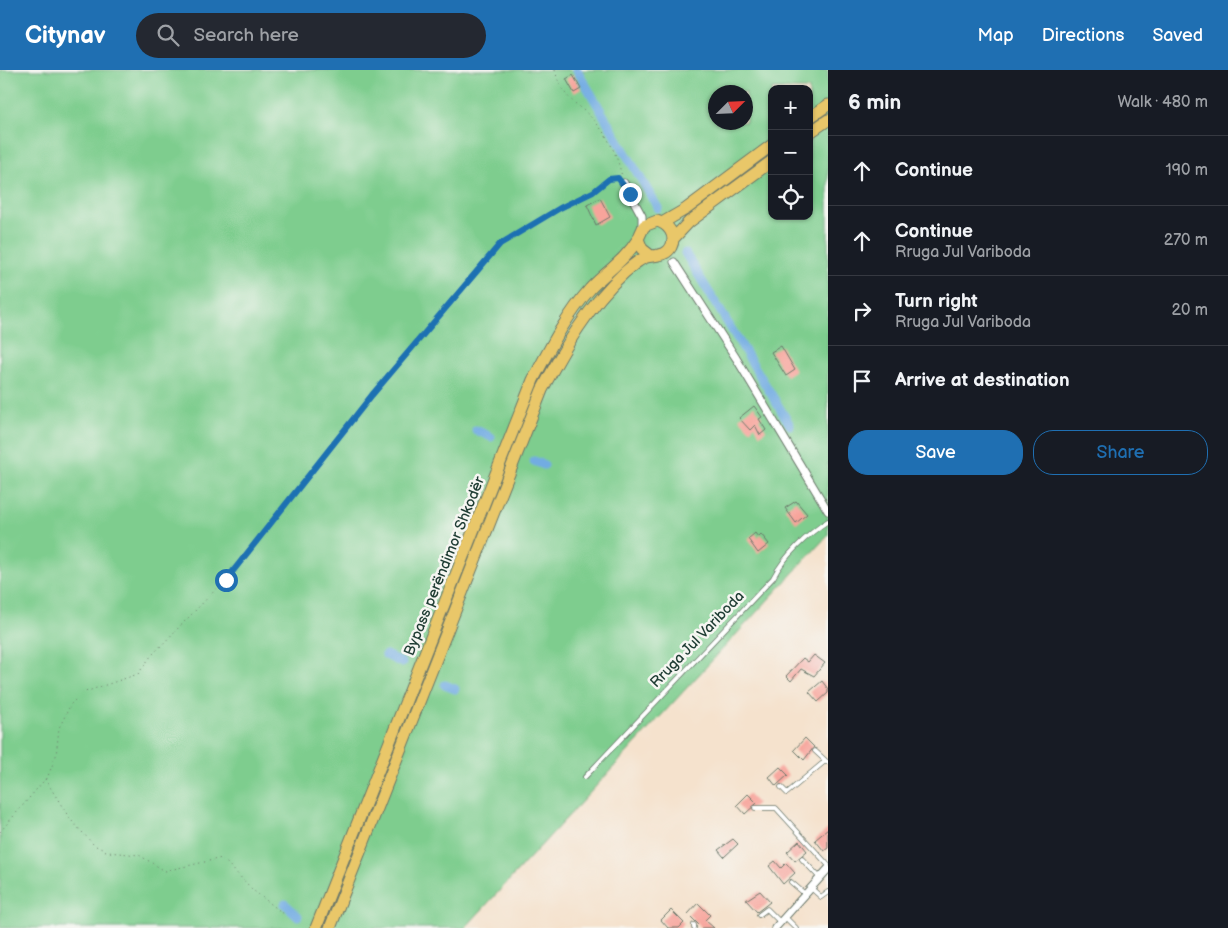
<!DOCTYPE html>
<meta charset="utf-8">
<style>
:root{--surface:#171b24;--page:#242831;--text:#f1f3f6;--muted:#9ea1a6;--line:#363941;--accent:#1f6fb2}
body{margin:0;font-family:"Balsamiq Sans",sans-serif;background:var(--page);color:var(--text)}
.controls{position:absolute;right:15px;top:15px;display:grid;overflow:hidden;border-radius:10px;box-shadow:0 1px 4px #0004}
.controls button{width:45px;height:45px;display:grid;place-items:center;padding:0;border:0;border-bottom:1px solid var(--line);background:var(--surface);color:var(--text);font:25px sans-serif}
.compass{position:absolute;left:708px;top:15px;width:45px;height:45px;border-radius:50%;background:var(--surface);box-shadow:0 1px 4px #0004;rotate:66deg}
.stop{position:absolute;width:15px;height:15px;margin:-11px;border:4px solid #1f6fb2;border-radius:50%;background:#fff}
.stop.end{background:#1f6fb2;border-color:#fff;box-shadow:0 1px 5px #0008}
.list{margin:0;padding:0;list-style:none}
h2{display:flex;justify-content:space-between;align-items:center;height:65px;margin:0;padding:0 20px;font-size:21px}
h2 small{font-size:16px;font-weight:400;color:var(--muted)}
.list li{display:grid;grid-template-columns:32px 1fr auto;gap:15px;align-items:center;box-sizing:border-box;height:70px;padding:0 20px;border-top:1px solid var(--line)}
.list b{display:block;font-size:19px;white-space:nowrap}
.list p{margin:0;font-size:16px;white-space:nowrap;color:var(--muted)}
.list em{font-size:16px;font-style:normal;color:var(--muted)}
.actions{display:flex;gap:10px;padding:15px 20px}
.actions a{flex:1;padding:11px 0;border:1px solid var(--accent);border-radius:20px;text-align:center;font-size:18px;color:var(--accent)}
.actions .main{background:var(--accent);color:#fff}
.icon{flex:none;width:28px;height:28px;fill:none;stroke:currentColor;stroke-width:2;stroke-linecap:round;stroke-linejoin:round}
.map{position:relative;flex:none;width:828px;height:858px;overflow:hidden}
header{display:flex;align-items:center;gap:30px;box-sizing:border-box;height:70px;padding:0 25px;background:var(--accent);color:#fff}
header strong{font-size:24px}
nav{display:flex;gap:28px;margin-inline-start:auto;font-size:18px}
.search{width:350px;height:45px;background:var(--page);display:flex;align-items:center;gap:12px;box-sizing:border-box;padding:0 18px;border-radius:28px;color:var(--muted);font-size:19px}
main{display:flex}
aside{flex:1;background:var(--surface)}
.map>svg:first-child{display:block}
</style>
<header>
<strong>Citynav</strong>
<div class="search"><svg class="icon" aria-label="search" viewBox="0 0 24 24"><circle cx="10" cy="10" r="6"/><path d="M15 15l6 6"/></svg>Search here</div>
<nav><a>Map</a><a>Directions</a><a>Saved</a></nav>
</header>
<main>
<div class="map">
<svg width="828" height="858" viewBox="0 0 828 858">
<rect width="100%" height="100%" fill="#f6f6f2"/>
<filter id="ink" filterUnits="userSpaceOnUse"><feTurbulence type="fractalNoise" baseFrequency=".02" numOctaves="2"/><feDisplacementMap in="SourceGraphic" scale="10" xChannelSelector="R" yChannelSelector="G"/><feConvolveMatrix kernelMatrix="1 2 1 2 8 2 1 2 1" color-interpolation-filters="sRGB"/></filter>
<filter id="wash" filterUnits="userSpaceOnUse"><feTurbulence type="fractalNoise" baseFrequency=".0096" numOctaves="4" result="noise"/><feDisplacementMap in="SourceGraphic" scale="20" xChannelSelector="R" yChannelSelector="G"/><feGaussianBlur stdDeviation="1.12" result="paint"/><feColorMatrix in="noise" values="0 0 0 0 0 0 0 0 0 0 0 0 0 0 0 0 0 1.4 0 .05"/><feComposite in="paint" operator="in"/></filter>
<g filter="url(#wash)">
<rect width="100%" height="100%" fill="#f5e2cd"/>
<path fill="#7ecd8e" stroke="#4e8561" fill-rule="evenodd" d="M0,0H828V465L465,858H0ZM772,19H809V146H772ZM716,22H746V52H716Z"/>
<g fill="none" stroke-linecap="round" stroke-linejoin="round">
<path stroke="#72ace2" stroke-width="9" d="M577,0L658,138
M685,183L790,355
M476,360L491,367
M534,391L544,395
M386,585L402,593
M445,615L455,619
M285,834L298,846"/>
</g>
<g id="blocks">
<path fill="#f7a49b" d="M573,5L581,19L574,23L566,9Z
M600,128L610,147L596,155L587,135Z
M781,276L795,300L786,306L771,282Z
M754,336L762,347L759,349L766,360L760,365L755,355L750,360L739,348Z
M796,431L807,444L796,453L785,438Z
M755,463L758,467L761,464L769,474L758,483L748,469Z
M814,585L825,593L814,606L801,599L791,611L786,606L803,588L808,592Z
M822,611L828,619V623L818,632L809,622Z
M805,668L814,677L804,690L794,680Z
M780,697L788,705L776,716L769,707Z
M748,724L757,733L745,744L737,735Z
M828,759V778L824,781L815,770Z
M733,769L738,774L724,787L718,780Z
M799,771L807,781L795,791L787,782Z
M775,791L781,798L786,793L795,803L783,814L769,796Z
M760,821L770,832L757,842L746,830Z
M698,833L710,845L705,850L714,858H702L688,844Z
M671,840L684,853L679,858H668L661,850Z"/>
</g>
</g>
<g filter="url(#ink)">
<use href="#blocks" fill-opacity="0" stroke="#6a776a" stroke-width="1"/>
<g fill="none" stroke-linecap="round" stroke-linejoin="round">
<defs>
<path id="service" d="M815,681L827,692
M585,707L773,508C784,486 808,464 828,451
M781,717L787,723L824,692H828
M755,738H776L828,795
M802,789L820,808
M791,812L805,824
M811,818L821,827L828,822
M759,845L767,839L780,852
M785,847L796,858
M694,858V855"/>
<path id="minor" d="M624,113L642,146V158
M674,192L736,288L828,441
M775,858L828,799"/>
<path id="trunk" d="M809,48L828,35
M809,63L828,50
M662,153L686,139L772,75
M673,169L689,152L772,91
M316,858L533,310C550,278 566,246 590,219C606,202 626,189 638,169
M330,858L542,320C565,277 588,236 625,202C631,197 637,191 644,188C653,184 665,188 671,177C677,165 668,154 657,151L644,156L638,169L642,179L651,186"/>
</defs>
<use href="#service" stroke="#6a776a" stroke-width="5.5"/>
<use href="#minor" stroke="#6a776a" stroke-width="9"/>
<use href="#trunk" stroke="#6a776a" stroke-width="13"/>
<path stroke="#6a776a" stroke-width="1" stroke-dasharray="1 4" stroke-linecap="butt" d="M555,0C562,31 580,33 597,54C610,69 618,88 622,107
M45,709L70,749L94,775L108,782L139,785L165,801L222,788L254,821L284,844
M0,762L48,706L56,686L59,658L71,634L82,623L138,604L151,586L226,509L372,325L500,174L560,138L593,122L609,109L617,108"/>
<use href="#service" stroke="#fff" stroke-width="4"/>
<use href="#minor" stroke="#fff" stroke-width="7"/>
<use href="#trunk" stroke="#e9c769" stroke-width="11"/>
</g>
</g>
<g fill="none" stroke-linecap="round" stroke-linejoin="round" filter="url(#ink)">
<path stroke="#1f6fb2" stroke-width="6" d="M226,510L372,325L500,174L560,138L593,122L609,109L618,108L630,124"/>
</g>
<g text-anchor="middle" stroke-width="5" stroke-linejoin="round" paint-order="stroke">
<g font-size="15" fill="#1f3d34" stroke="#f6f6f2">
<text transform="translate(444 496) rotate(-68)" y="5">Bypass perëndimor Shkodër</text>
<text transform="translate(697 569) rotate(-46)" y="5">Rruga Jul Variboda</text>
</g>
</g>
</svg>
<div class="controls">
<button>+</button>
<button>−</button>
<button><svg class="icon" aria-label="locate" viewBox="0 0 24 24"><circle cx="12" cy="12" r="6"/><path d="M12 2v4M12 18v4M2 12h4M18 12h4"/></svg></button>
</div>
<svg class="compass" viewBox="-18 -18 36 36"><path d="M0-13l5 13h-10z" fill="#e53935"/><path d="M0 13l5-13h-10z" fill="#9ea1a6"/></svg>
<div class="stop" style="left:226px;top:510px"></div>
<div class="stop end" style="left:630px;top:124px"></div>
</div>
<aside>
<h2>6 min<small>Walk · 480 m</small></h2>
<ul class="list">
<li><svg class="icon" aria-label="ahead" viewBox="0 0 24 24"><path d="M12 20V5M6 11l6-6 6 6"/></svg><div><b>Continue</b></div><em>190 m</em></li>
<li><svg class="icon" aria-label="ahead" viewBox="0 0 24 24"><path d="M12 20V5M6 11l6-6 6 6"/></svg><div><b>Continue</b><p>Rruga Jul Variboda</p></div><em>270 m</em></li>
<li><svg class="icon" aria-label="right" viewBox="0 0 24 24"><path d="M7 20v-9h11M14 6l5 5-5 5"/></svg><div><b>Turn right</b><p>Rruga Jul Variboda</p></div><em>20 m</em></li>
<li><svg class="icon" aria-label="arrive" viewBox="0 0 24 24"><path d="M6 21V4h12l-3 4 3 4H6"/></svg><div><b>Arrive at destination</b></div></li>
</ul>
<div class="actions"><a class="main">Save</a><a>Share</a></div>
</aside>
</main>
